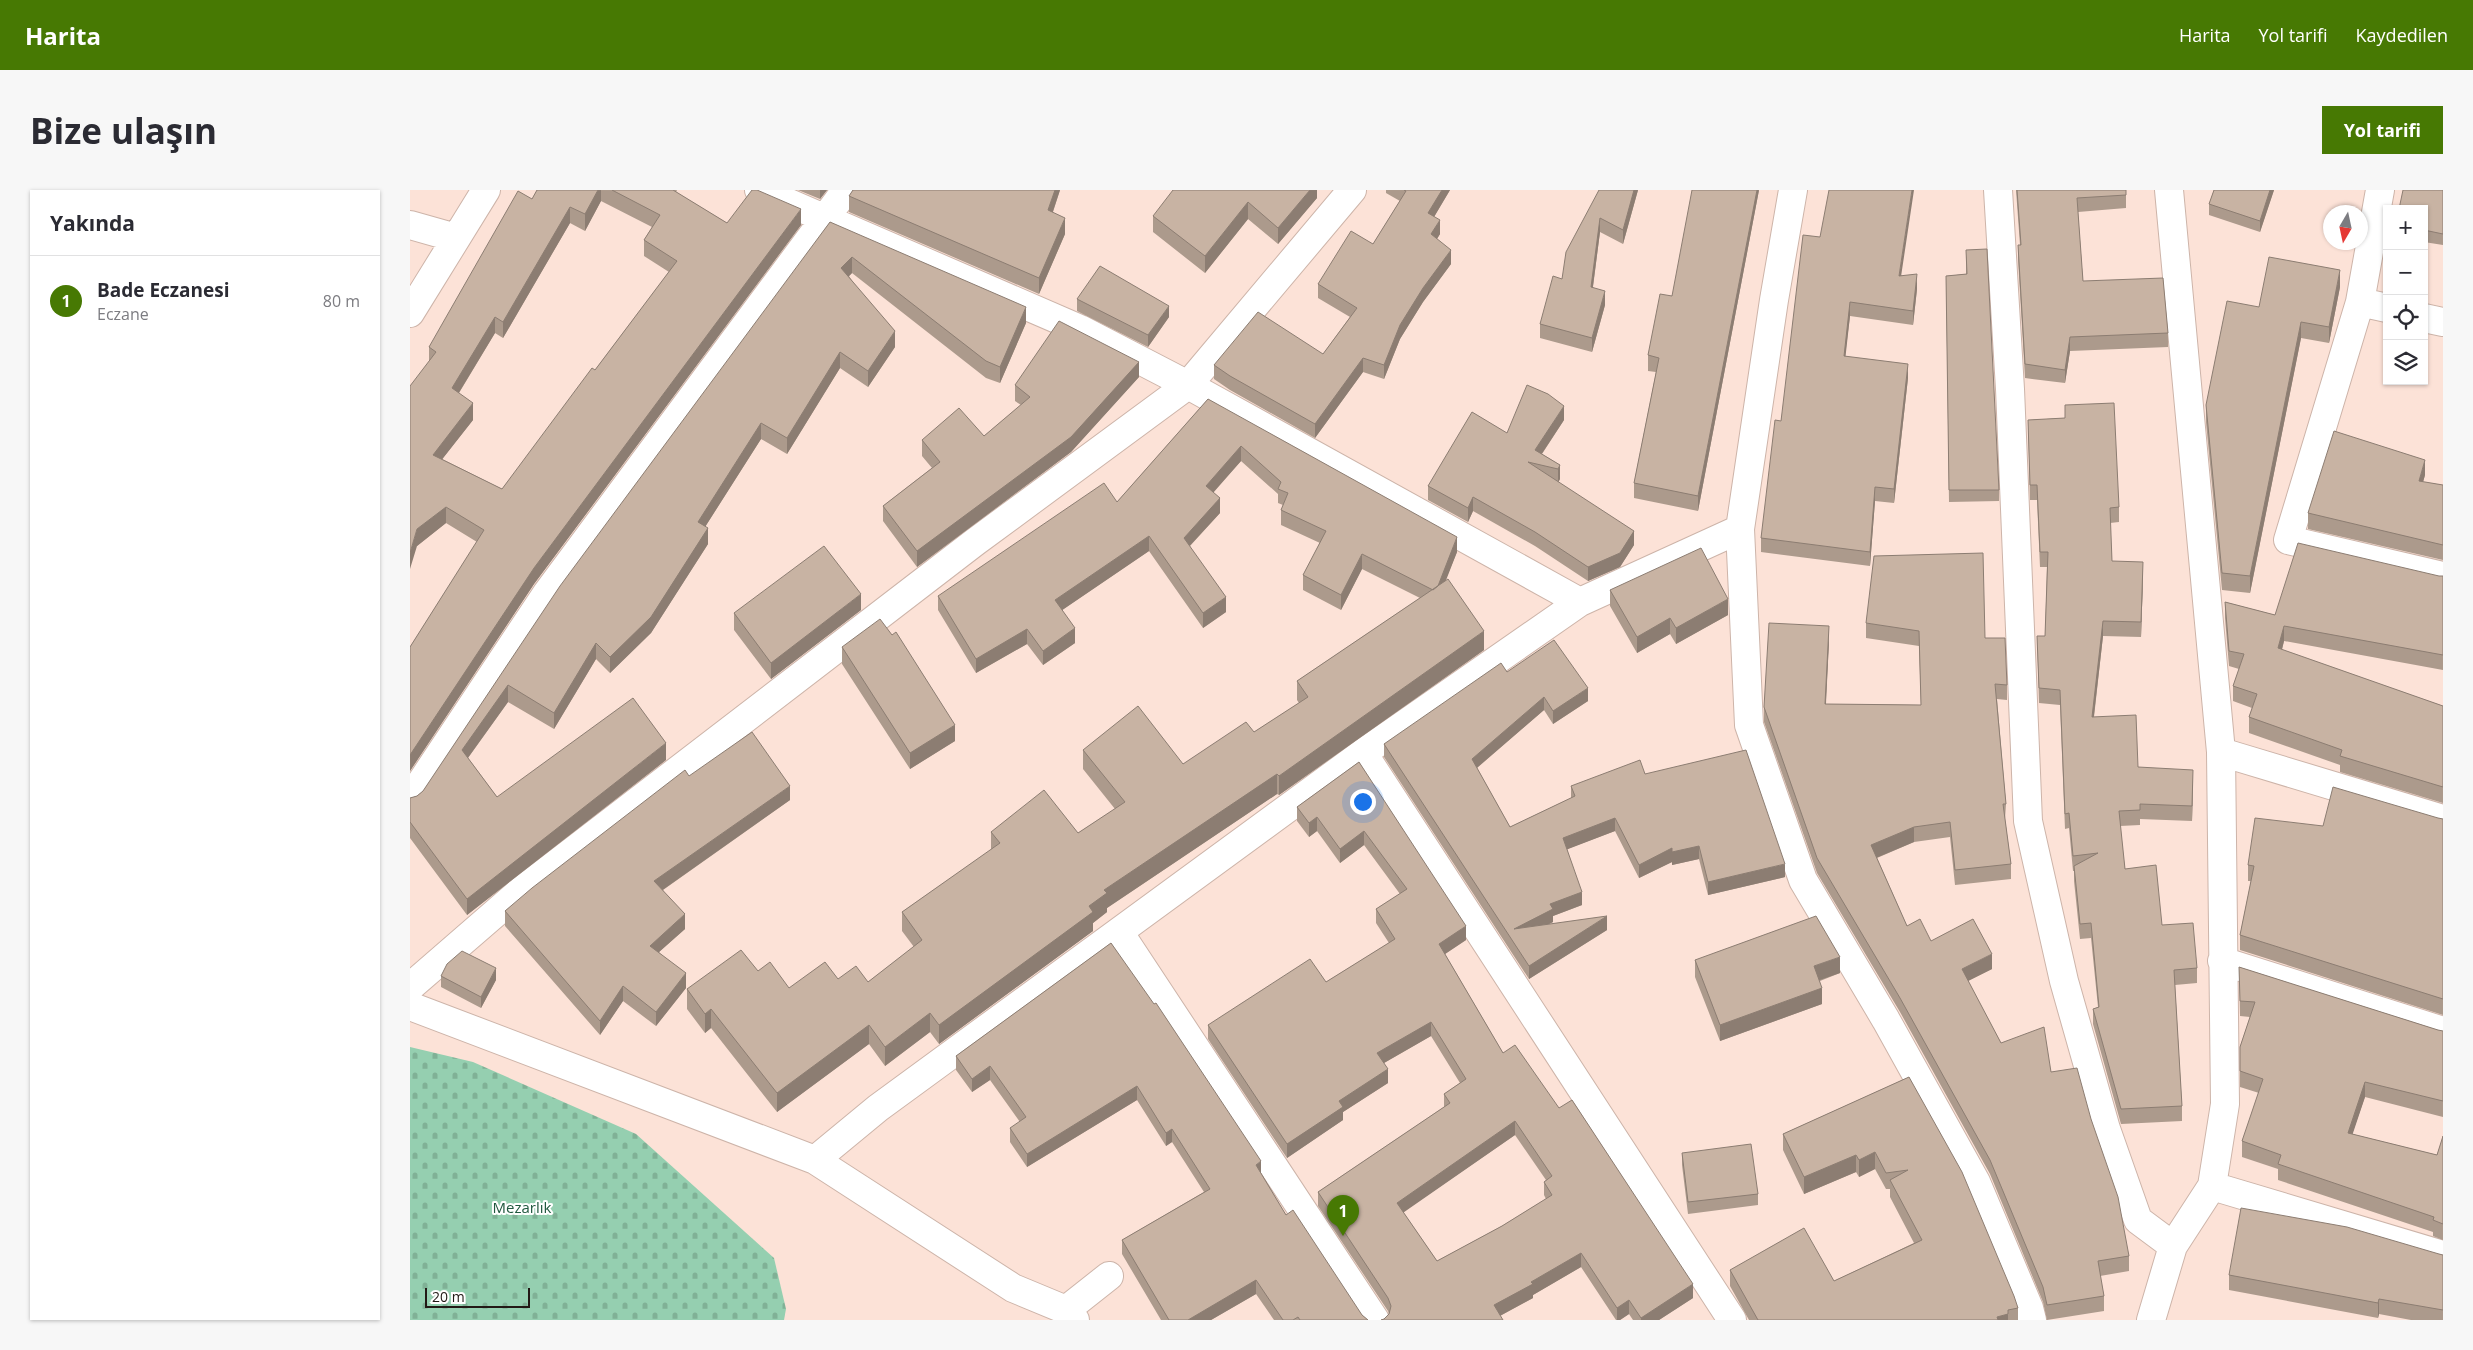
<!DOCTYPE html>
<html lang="tr">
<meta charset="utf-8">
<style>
:root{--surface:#fff;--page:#f7f7f7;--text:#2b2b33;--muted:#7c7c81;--line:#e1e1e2;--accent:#477903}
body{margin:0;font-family:"Open Sans",sans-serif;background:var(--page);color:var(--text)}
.controls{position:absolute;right:15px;top:15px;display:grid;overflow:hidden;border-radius:0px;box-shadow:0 1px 4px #0004}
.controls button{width:45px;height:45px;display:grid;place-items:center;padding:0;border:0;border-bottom:1px solid var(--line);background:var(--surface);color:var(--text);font:25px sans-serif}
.compass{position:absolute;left:1913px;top:15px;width:45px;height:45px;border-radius:50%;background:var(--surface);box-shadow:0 1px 4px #0004;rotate:189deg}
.scale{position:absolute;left:15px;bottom:12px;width:105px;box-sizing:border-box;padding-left:5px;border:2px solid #221915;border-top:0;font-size:14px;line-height:18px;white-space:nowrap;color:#221915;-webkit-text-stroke:4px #fff;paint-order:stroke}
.you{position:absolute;left:952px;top:611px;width:18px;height:18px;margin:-12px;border:4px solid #fff;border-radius:50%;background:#1a73e8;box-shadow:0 0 0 8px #1a73e833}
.badge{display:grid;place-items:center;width:32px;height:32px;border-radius:50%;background:var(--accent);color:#fff;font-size:16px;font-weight:700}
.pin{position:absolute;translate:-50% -41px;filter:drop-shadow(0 1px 2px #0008)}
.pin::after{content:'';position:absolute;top:26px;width:18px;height:15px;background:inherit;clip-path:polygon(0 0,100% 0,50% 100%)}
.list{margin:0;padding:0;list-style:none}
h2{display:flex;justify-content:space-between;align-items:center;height:65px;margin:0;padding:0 20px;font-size:21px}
h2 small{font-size:16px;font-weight:400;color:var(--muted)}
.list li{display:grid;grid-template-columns:32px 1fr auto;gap:15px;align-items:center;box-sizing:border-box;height:90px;padding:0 20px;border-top:1px solid var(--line)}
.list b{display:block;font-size:19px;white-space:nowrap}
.list p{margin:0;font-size:16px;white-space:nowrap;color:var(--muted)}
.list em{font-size:16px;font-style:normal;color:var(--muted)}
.icon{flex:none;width:28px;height:28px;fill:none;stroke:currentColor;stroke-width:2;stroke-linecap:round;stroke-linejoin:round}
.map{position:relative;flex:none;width:2033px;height:1130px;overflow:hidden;border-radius:0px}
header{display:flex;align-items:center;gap:30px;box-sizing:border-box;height:70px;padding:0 25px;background:var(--accent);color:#fff}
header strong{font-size:24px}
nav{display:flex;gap:28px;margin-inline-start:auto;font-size:18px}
.intro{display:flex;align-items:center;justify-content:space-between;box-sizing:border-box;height:120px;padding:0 30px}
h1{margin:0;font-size:35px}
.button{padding:12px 22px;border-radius:0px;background:var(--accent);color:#fff;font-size:18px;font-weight:700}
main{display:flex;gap:30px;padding:0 30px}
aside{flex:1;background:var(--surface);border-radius:0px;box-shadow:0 1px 4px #0004}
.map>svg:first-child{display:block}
</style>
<header>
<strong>Harita</strong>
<nav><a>Harita</a><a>Yol tarifi</a><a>Kaydedilen</a></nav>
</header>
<div class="intro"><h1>Bize ulaşın</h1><a class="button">Yol tarifi</a></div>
<main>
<aside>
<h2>Yakında<small></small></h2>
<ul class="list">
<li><span class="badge">1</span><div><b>Bade Eczanesi</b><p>Eczane</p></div><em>80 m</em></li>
</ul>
</aside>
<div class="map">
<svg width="2033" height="1130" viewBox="0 0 2033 1130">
<defs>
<pattern id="cemetery-stones" width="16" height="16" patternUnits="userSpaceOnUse" patternTransform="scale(1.25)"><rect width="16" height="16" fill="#95cfb0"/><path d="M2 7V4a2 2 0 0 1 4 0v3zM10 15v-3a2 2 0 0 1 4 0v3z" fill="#80b196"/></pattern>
</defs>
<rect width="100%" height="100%" fill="#fce2d7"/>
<path fill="url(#cemetery-stones)" d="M0,857L63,872L226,944L364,1068L376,1119L374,1130H0Z"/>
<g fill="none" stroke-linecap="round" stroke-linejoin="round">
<defs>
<path id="minor" d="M349,0L670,139L778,195L1170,412
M1383,0L1364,110L1330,339L1339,535L1393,690L1476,830L1566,992L1619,1118L1622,1130
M1588,0L1600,199L1618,631L1654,791L1696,939L1728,1030L1763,1056L1741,1130
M1759,0L1811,562L1815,914L1802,996L1763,1056
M0,35L46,48
M1950,112L1970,0
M1977,118L1950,112L1878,350L2033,386
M0,123L76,0
M2014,128L2033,132
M1811,562L2033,629
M953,563L1322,1130
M0,609L137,403L436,0
M709,742L965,1130
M1812,771L2033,841
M0,797L112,700L565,352L778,195L942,0
M0,816L405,970L468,918L953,563L1170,412L1330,339
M405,970L603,1098L656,1120L665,1130
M1802,996L2033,1065
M656,1120L699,1086"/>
</defs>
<use href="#minor" stroke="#cdb4a9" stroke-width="30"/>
<use href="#minor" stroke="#fff" stroke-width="28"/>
</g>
<path fill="#ac9a8c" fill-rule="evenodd" d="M127,0H267L266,2L317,33L391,35L124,394L0,581V457L67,352L36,333L7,356L19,171V157L122,9ZM191,11L242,37L234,50V66L259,82L185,180L92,299L32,269L63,230L49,203L85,143L93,148L160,33L175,41Z
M388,0H417L410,9Z
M443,0H650L643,22L655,44L629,104L439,22V6Z
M907,0V8L868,54L838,29L795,83L743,42V26Z
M976,0H1040L1024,27L1030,44L1027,49L1041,74L1013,112L990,149L974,189L953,182L905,248L820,200L804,189V175L913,164L940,127L908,108V94L963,54L990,11L976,3Z
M1189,0H1228L1213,54L1190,42L1183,97L1195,115L1182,162L1130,148V134L1152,89Z
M1349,0L1288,321L1224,308V293L1246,182L1238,181V165L1262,106Z
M1606,0H1716V18L1668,22L1673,91L1758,143V157L1660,161L1655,193L1615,188L1608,69V55H1610Z
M1804,0H1864L1850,42L1799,25V14Z
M2033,0V55L2014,52V19Z
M420,32L616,133L590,193L576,188L442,83L439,86L485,157L458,197L430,178L377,264L351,249L295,337L298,354L241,443L200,483L186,469L144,539L98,512L58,568L87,607L256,570L57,725L0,648V608L7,606L13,601Z
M1410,47L1491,85L1507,99L1503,135L1440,126L1435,166L1498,188L1484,313L1465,311L1460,376L1351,362V348L1371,231Z
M1556,60L1589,300V311L1539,312L1536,86L1556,84Z
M1930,97L1919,153L1891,148L1840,403L1812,400L1796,232V215L1849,117Z
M667,109L759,127L738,157L667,121Z
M729,187L661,262L507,377L473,331V316L522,278L512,266V250L574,246L611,215L605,211V195Z
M798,209L1047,362L1035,391L1074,460L869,605L867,604L697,718V722L683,733V741L529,854L520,842L475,876L459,854L367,922L301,838L295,843L277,819V799L348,781L379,798L428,789L458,792L504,757L492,741V722L581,660V642L668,643L705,619L673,579V560L773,574L844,542L889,513L887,510V491L1010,408L952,379L931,420L893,400V385L910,353L871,335V320L873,315L868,313V304L831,271L803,302L810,323L780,356L816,422L793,438L739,361L652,420L665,453L633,475L617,454L566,483L528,420V406L707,312Z
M1655,215L1709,317V332L1700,333L1702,371L1733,388L1731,447L1693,446L1684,527L1728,577L1783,595L1782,631L1730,629V635L1710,636L1715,679L1752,735L1787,778V793L1765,795L1772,916V931L1711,934L1683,834V819L1688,817L1681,748L1670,749L1664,691V681H1663L1659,638L1655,639L1650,515L1629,513L1627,446H1635L1637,377H1630L1627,310H1620L1618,230L1655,228Z
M1154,230L1132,264L1150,275V289L1148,292L1224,355L1210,377L1178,391L1125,356L1063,321L1058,332L1018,310V296L1097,243Z
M2015,285L2013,292L2033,295V370L1898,339V323Z
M2029,386H2033V480L1874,451L1872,460L2033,516V613L1930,582V575L1839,543V527L1842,518L1823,511V496L1829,479L1819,476L1815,428V412L1865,425Z
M1200,400L1318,425L1266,454L1260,444L1227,463L1200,416Z
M451,420L361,489L324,440V423Z
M1456,433L1575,448L1597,495V510L1587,509L1596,614L1595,629L1601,674V689L1545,695L1540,647L1504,652L1467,668L1497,736L1521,751L1582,779L1558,791L1591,853L1641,882L1719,1066V1081L1690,1086L1694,1106V1121L1637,1130L1633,1112L1580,984L1490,822L1407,683L1354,532V517L1419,451L1416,514L1511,515L1509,456L1456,448Z
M432,457L545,551L500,579L432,474Z
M1097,482L1178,511L1143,534L1134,520L1067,578L1100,637L1161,608V596L1235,584L1375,687L1298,705L1289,669L1262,675V672L1229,688L1205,641L1157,659L1172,715L1143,726V732L1139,734L1197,740L1119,789L974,567V554Z
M949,572L1056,750L1035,764L1093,863L1149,918L1283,1108L1249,1130H1223L1219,1124L1210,1130H1206L1171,1077L1123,1105V1108L1090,1126L974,1129L979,1124L978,1121L908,1016V1002L1034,917V904L1050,893L1021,846L974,873L978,893L933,922V930L877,968L798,849V835L916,792L979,753L966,733V719L990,704L954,655L930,673L907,641L899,647L887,631V617ZM1105,945L1136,990L1134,992V1005L1136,1009L1092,1036L1027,1071L993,1022Z
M279,586L380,610L253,700L275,739L249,762L276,798L246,836L213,811L190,845L95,736V721Z
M2028,628L2033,629V825L1830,760V745L1841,691H1838V675L1913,636Z
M701,753L851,983L876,1025L952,1125L958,1130H864L846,1104L801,1130H751L712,1064V1050L794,1002L762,952L756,956L727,910L617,977L600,952V938L610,932L580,890L562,902L546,880V866Z
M1285,770L1430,783L1410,791L1412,814L1310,851L1285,787Z
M1829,777L2028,840L2033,841V927L1955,907L1942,944L2027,965L2033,946V1050L2023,1046V1042L1868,990V979L1832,967V951L1849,903L1830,897V857L1840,827L1830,826Z
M31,786L86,790L71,818L31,797Z
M1499,887L1608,1118V1130H1339L1320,1096V1080L1424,1091L1504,1053L1480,1007V999H1476L1465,979L1449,987L1446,982L1394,1004L1373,960V944Z
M1272,963L1348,1004V1015L1278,1024L1272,975Z
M2029,1064L2033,1065V1130H2001L1969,1124L1968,1128L1819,1100V1085Z"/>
<path fill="#8c7d72" d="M188,0H191V11L175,41V24Z
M410,0H417L410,9Z
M645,0H650L638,36V20Z
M900,0H907V8L868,54V38Z
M1032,0H1040L1018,37V23Z
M1224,0H1228L1213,54V40Z
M1347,0H1349L1288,321V306Z
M1502,0H1504L1489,100V86Z
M1860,0H1864L1850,42V31Z
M838,12V29L795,83V66Z
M160,17V33L93,148V132Z
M391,19V35L124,394L0,581V565L124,378Z
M655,28V44L629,104V88Z
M1190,28V42L1181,111V97Z
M1030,30V44L1021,58V44Z
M1041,60V74L1013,112L990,149L974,189V175L990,135L1013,98Z
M442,67V83L431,94V78Z
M1930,80V97L1919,153V137Z
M1507,84V99L1503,135V121Z
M1195,101V115L1182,162V148Z
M1440,112V126L1434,180V166Z
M759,116V127L738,157V145Z
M616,117V133L590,193V177Z
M85,127V143L42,214V198Z
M1891,132V148L1840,403V386Z
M485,141V157L458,197V181Z
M1660,147V161L1655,193V180Z
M430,162V178L377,264V248Z
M953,168V182L905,248V234Z
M729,172V187L661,262L507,377V361Z
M1498,174V188L1484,313V299Z
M63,213V230L23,281V265Z
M1154,216V230L1125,274V260Z
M351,233V249L288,348V332Z
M831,256V271L796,311V296Z
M2015,270V285L2009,306V291Z
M1150,275V289L1148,293V279Z
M1465,297V311L1460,376V362Z
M1063,307V321L1058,332V318Z
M810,308V323L774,362V348Z
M36,317V333L7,356L0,379V363L7,339Z
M298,338V354L241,443L200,483V467Z
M1224,341V355L1210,377L1178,391V377Z
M739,346V361L645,425V410Z
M1047,347V362L1026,416V401Z
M952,364V379L931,420V405Z
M1733,372V388L1731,447V432Z
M451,404V420L361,489V473Z
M816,407V422L793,438V423Z
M1318,409V425L1266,454V438Z
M1260,428V444L1227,463V447Z
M1693,431V446L1682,542V527Z
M1419,436V451L1415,529V514Z
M1874,436V451L1868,474V458Z
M665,438V453L633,475V461Z
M617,439V454L566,483V469Z
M1074,441V460L869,605V586Z
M186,453V469L144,539V523Z
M98,495V512L52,576V560Z
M1178,498V511L1143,534V521Z
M1134,507V520L1062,582V569Z
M545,535V551L500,579V563Z
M256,553V570L57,725V709Z
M1783,580V595L1782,631V616Z
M867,584V604L697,718V722L683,733V741L529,854V835L679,716L694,700Z
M380,596V610L244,706V691Z
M907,627V641L899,647V633Z
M1205,628V641L1153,661V648Z
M1504,637V652L1461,670V655Z
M954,641V655L930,673V659Z
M1289,656V669L1262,675V662Z
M1262,658V672L1229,688V675Z
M1375,674V687L1298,705V692Z
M1172,702V715L1143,726V732L1104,752V739L1140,714Z
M275,724V739L240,770V756Z
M1197,726V740L1119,789V776Z
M1056,736V750L1029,768V754Z
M1582,764V779L1552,794V779Z
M1430,767V783L1404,792V776Z
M86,778V790L71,818V807Z
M276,783V798L246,836V822Z
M213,796V811L190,845V831Z
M1412,798V814L1310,851V835Z
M301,819V838L295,843V824Z
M520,823V842L475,876V857Z
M1021,832V846L967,877V863Z
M459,835V854L367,922V903Z
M580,876V890L562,902V889Z
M978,879V893L933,922V930L877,968V954L929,911Z
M1955,892V907L1938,958V943Z
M727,896V910L617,977V964Z
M1105,931V945L987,1027V1013Z
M762,939V952L756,956V943Z
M1465,962V979L1449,987V970Z
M1446,965V982L1394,1004V987Z
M851,971V985L846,975Z
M1171,1063V1077L1123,1105V1108L1084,1129V1115L1121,1092Z
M846,1090V1104L801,1130H778Z
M1283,1094V1108L1249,1130H1231V1128Z
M1969,1109V1124L1968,1128V1113Z
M1219,1110V1124L1210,1130H1207V1118Z
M1598,1124V1130H1587V1127Z"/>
<path fill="#c8b3a3" stroke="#8c7d72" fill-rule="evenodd" d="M127,0H188L175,24L160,17L93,132L85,127L42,198L63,213L23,265L92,299L182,178L185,180L267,71L234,50L250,25L202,0H263L317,33L342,0H347L391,19L124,378L0,565V457L74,340L36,317L7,339L0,363V196L26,162L19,157L108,1L122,9Z
M443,0H645L638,20L655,28L629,88L439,6Z
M763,0H900L868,38L838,12L795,66L743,26Z
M994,0H1032L1018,23L1030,30L1021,44L1041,60L1013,98L990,135L974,175L953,168L905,234L820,186L804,175L848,122L913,164L947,118L908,94L941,41L963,54L996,1Z
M1189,0H1224L1213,40L1190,28L1181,97L1195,101L1182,148L1130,134L1143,86L1152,89L1156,62Z
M1282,0H1347L1288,306L1224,293L1249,168L1238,165L1250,104L1262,106Z
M1419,0H1502L1489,86L1507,84L1503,121L1440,112L1434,166L1498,174L1484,299L1465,297L1460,362L1351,348L1365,230L1371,231L1393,45L1410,47Z
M1607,0H1716V5L1667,8L1673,91L1753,88L1758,143L1660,147L1655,180L1615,174L1608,55H1611Z
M1804,0H1860L1850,31L1799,14Z
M1993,0H2033V44L2014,40V19H1989Z
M420,32L616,117L590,177L576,171L442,67L431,78L485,141L458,181L430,162L377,248L351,233L288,332L298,338L241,427L200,467L186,453L144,523L98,495L52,560L87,607L223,508L256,553L57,709L0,632V608L7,606L13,601L150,396Z
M1577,59L1589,300H1539L1536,86L1557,84L1556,60Z
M1859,67L1930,80L1919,137L1891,132L1840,386L1812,383L1796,215L1817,111L1849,117Z
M690,76L759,116L738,145L667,109Z
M649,131L729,172L661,247L507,361L473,316L530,272L512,250L549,218L574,246L620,207L605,195Z
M1117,195L1138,204L1154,216L1125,260L1150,275L1148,279L1118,272L1224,341L1210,363L1178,377L1125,342L1063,307L1058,318L1018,296L1062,222L1097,243Z
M798,209L1047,347L1028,396L1023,400L952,364L931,405L893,385L916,341L871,320L878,303L868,299L871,292L831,256L796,296L810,308L774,348L816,407L793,423L739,346L645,410L665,438L633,461L617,439L566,469L528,406L694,293L707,312Z
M1704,213L1709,317L1700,318L1702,371L1733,372L1731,432L1693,431L1682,527L1726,525L1728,577L1783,580L1782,616L1730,614V620L1709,621L1715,679L1746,675L1752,735L1783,733L1787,778L1764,780L1772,916L1711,919L1683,819L1689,817L1681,733L1670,734L1664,676L1688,663L1663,666L1659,623L1655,624L1650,500L1629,498L1627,446H1635L1638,362H1630L1627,295H1620L1618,230L1655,228V215Z
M1924,241L2015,270L2009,291L2033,295V355L1898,323Z
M1888,353L2029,386H2033V465L1874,436L1868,458L2033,516V597L1930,566L1932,560L1839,527L1847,504L1823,496L1834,464L1819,461L1815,412L1865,425Z
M414,356L451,404L361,473L324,423Z
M1291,358L1318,409L1266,438L1260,428L1227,447L1200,400Z
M1573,363L1575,448H1595L1597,495L1585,494L1596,614H1593L1601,674L1545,680L1540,632L1504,637L1461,655L1497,736L1510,729L1521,751L1563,729L1582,764L1552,779L1591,853L1634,837L1641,882L1667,878L1681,929L1708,1007L1719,1066L1688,1071L1694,1106L1637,1115L1633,1097L1580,970L1490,808L1407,668L1354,517L1359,433L1419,436L1415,514L1511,515L1509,441L1456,433L1464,366Z
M1038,389L1074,441L869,586L867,584L694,700L697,703L679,716L683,722L529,835L520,823L475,857L459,835L367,903L301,819L295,824L277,799L331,760L348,781L360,772L379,798L415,772L428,789L446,776L458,792L512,750L492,722L590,653L581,642L634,600L668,643L715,612L673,560L728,516L773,574L836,532L844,542L898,507L887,491Z
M470,429L482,445L486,442L545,535L500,563L432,457Z
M1144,450L1178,498L1143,521L1134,507L1062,569L1100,637L1165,606L1161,596L1230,570L1235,584L1336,560L1375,674L1298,692L1289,656L1262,662V658L1229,675L1205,628L1153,648L1172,702L1140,714L1143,719L1104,739L1197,726L1119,776L974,554L1091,473L1097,482Z
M342,542L380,596L244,691L275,724L240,756L276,783L246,822L213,796L190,831L95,721L122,698L275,580L279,586Z
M949,572L1056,736L1029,754L1093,863L1105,855L1149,918L1162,910L1283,1094L1231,1128L1219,1110L1207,1118L1171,1063L1121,1092L1123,1094L1084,1115L1093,1130H971L974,1129L979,1124L981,1116L978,1108L908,1002L1040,913L1034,904L1056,889L1021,832L967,863L978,879L929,911L933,917L877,954L798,835L900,769L916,792L985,749L966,719L997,699L954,641L930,659L907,627L899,633L887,617ZM1105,931L1142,986L1134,992L1142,1005L1092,1036L1027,1071L987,1013Z
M1923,597L2028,628L2033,629V809L1830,745L1844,676L1838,675L1845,628L1913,636Z
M1406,726L1430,767L1404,776L1412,798L1310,835L1285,770Z
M701,753L744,814L746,813L851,971L846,975L876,1025L883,1020L952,1125L958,1130H890L888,1127L883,1130H873L846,1090L778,1130H759L712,1050L800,999L762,939L756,943L727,896L617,964L600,938L616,927L580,876L562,889L546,866Z
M52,761L86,778L71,807L31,786L37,774Z
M1829,777L2028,840L2033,841V911L1955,892L1938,943L2027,965L2033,946V1034L2023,1030L2024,1027L1868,974L1871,965L1832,951L1853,889L1830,881V857L1845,812L1830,811Z
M1499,887L1552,982L1604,1106L1608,1118L1598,1120V1124L1587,1127L1588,1130H1348L1320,1080L1394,1038L1424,1091L1512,1050L1480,990L1498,980L1476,983L1465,962L1449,970L1446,965L1394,987L1373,944Z
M1341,954L1348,1004L1278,1012L1272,963Z
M1831,1018L1937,1037L2029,1064L2033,1065V1120L1969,1109L1968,1113L1819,1085Z"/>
<g text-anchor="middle" stroke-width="4" stroke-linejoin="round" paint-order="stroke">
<g font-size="15" fill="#20583e" stroke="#fff">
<text x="112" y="1023">Mezarlık</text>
</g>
</g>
</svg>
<div class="controls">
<button>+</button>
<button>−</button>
<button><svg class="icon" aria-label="locate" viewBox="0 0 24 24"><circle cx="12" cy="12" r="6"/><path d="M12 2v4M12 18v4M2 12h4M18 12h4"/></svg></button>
<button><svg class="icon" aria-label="layers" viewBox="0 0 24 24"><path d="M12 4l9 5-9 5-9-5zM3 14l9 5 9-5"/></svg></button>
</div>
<svg class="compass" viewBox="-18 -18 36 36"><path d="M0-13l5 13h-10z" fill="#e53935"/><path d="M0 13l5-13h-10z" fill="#7c7c81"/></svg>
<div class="scale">20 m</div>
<div class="you"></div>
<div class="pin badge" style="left:933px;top:1046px">1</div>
</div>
</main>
